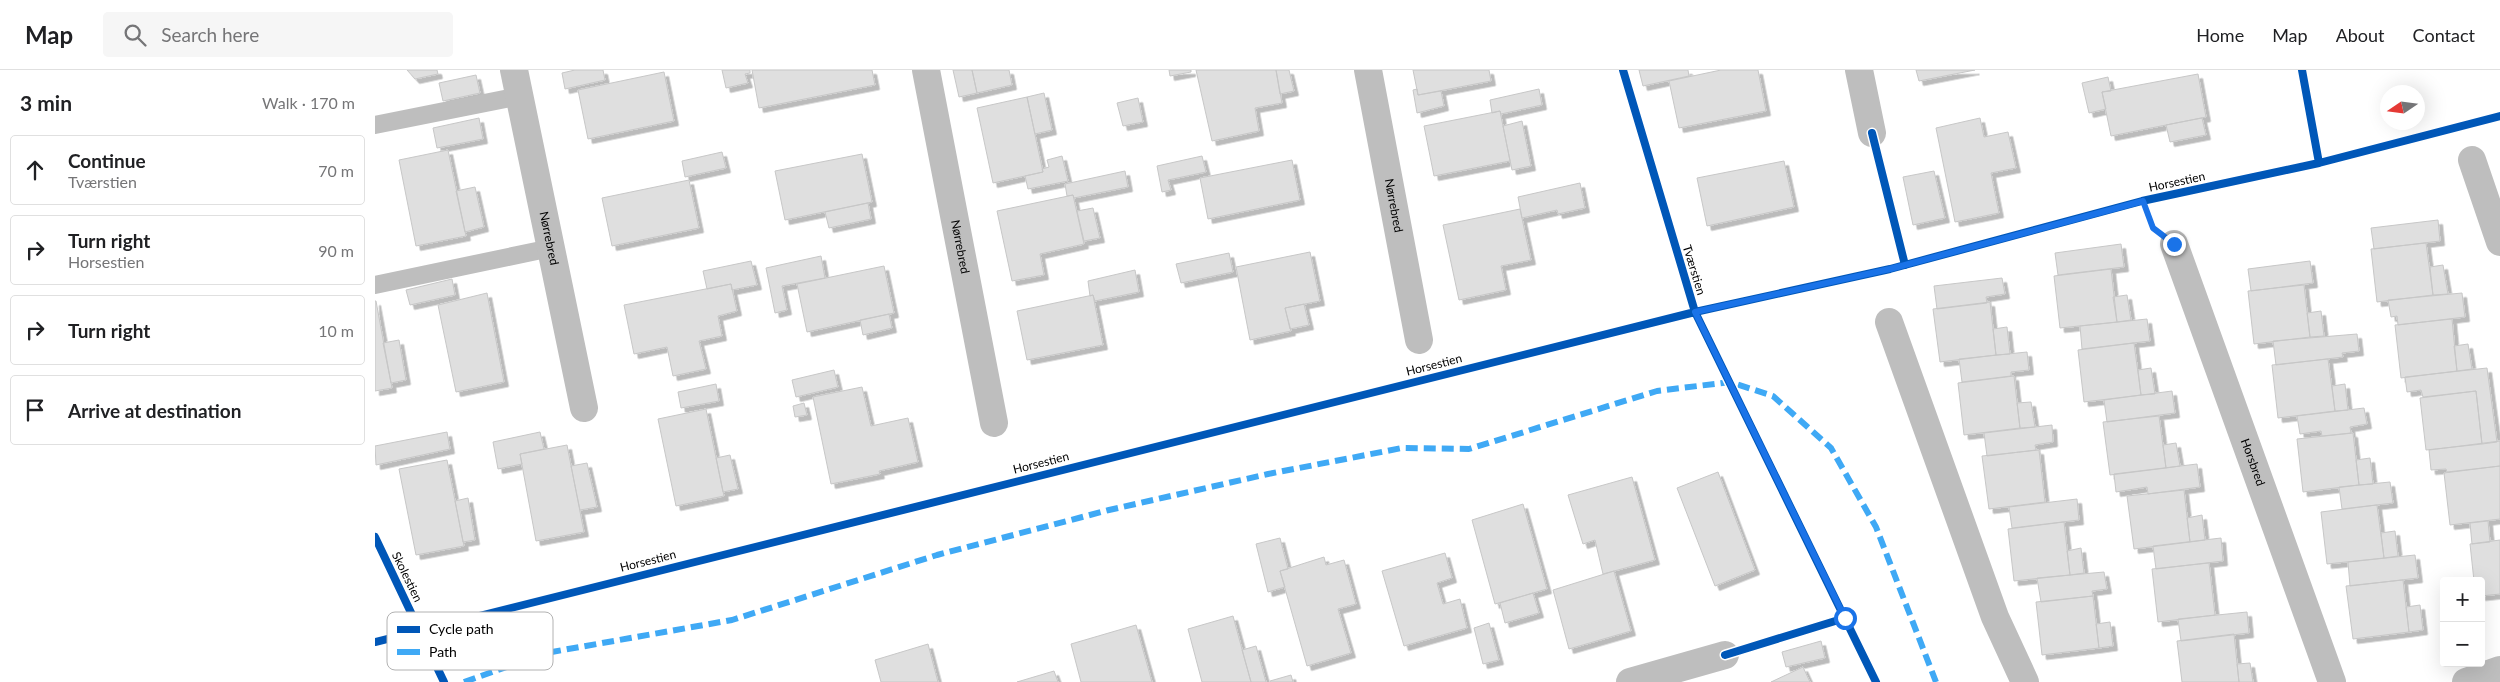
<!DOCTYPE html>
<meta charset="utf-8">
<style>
:root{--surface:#fff;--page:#f6f6f6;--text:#202124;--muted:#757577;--line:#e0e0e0}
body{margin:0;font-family:Lato,sans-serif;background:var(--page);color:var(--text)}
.controls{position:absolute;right:15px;bottom:15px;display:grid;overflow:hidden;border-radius:5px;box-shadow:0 5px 20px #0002}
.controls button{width:45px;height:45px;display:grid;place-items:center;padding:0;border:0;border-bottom:1px solid var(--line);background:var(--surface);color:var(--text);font:25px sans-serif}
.compass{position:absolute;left:2005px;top:15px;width:45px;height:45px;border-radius:50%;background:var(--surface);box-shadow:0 5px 20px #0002;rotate:257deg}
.stop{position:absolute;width:15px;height:15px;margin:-11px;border:4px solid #1a73e8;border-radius:50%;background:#fff}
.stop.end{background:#1a73e8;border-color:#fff;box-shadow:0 1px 5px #0008}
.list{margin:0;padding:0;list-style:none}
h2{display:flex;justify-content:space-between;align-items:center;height:65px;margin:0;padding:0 20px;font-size:21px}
h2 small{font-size:16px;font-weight:400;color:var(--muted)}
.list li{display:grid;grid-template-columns:32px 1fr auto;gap:15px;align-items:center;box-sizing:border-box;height:70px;margin:0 10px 10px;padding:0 10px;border:1px solid var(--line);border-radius:5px}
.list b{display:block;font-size:19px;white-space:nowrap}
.list p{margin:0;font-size:16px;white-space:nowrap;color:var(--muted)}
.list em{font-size:16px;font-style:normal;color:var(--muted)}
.icon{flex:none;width:28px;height:28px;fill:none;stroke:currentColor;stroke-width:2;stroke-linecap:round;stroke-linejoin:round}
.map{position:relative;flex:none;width:2125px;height:612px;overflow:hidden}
header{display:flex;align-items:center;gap:30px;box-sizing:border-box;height:70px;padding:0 25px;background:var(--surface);border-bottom:1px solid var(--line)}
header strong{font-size:24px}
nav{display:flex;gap:28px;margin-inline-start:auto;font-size:18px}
.search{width:350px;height:45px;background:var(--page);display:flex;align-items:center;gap:12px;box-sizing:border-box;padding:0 18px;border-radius:5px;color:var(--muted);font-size:19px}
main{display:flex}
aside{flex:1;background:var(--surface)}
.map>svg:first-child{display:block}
</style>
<header>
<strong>Map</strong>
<div class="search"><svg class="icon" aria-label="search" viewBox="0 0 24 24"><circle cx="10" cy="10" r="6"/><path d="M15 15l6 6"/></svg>Search here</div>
<nav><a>Home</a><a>Map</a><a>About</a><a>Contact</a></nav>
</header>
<main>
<aside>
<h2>3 min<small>Walk · 170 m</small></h2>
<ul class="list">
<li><svg class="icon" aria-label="ahead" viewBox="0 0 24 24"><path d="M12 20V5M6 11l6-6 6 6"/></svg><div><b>Continue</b><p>Tværstien</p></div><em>70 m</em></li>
<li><svg class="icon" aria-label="right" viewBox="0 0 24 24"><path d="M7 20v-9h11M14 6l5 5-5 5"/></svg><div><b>Turn right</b><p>Horsestien</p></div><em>90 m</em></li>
<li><svg class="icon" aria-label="right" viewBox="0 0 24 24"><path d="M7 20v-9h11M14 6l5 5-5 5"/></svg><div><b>Turn right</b></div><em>10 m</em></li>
<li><svg class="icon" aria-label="arrive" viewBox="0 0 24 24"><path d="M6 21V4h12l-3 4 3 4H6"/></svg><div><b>Arrive at destination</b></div></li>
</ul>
</aside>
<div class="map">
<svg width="2125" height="612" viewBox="0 0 2125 612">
<defs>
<filter id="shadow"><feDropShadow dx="4.5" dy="4.5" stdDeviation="0" flood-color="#0004"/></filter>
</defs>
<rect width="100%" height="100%" fill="#fff"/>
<path fill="#dfdfdf" stroke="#c7c7c7" filter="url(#shadow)" d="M32,0H62L63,4L40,9Z
M200,0H228L230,10L190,19L187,3Z
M347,0H375V3L370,4L373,13L351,18Z
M377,0H497L500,15L384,38Z
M578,0H597L602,23L584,27Z
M597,0H634L637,15L602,23Z
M794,0H816V2L795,6Z
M821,0H901L907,33L880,38L884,61L837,71Z
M901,0H914L919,21L905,24Z
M1038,0H1114L1116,11L1043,25Z
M1264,0H1313L1314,6L1268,16Z
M1346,0H1383L1391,41L1304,58L1294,11Z
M1541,0H1600L1544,11Z
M289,2L299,51L213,69L203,20Z
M1823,4L1831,47L1736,66L1727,22Z
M101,5L105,23L68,31L64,13Z
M1733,7L1736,21L1727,22L1731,39L1714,43L1707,13Z
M1042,19L1043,25L1066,21L1069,36L1042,43L1038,20Z
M1164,19L1167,35L1126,44L1125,41L1117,43L1115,30Z
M669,23L677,60L660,64L652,27Z
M652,27L668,102L618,113L602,38Z
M763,28L768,52L748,56L742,33Z
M1125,41L1135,91L1059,106L1049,56Z
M104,48L108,69L62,78L58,58Z
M1605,48L1609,67L1633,62L1641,98L1616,103L1624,143L1580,152L1561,58Z
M1827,48L1831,65L1795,72L1791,55Z
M1147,51L1156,96L1137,100L1128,56Z
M73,80L91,166L41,176L24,90Z
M347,82L351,98L310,107L307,91Z
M487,84L497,132L410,150L400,101Z
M687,86L693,111L653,119L650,106L668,102L667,99L674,97L672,90Z
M827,86L831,102L793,110L796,120L787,122L782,96Z
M917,90L925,130L833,149L825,108Z
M1409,91L1419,137L1332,156L1322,108Z
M750,101L753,117L699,128L698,125L692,126L690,114Z
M1559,101L1570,148L1538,155L1528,107Z
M314,110L324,158L237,176L227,128Z
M1205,113L1210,138L1183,144L1182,140L1147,148L1143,127Z
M100,117L109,157L90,162L81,121Z
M698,125L709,174L665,184L669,205L637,211L622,141Z
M493,133L496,149L454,158L450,142Z
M718,138L725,168L709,171L702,141Z
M1145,139L1156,190L1126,196L1131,220L1084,230L1068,155Z
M2063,150L2065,171L1999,179L1996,158Z
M2051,173L2058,225L2002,232L1996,179Z
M1746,174L1749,197L1683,205L1680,183Z
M935,182L945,231L910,238L916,261L875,270L861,197Z
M854,183L858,202L806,213L801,194Z
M446,186L450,208L407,216L412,240L400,243L391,198Z
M376,191L382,215L357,220L356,214L332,219L328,201Z
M1935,191L1938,213L1876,221L1873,199Z
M2068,195L2073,224L2058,225L2055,197Z
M509,196L519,243L432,262L422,214Z
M1736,199L1742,252L1685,258L1679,206Z
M760,200L764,222L720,231L718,225L715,226L713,211Z
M1627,208L1630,224L1611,227L1612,233L1562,239L1559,216Z
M77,209L80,225L35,235L31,220Z
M356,214L362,241L343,246L347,266L324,271L331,299L298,306L292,277L259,284L249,235Z
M1929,215L1935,267L1879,274L1873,221Z
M112,223L129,312L81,322L63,235Z
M2087,223L2090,247L2023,255L2022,246L2016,247L2013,230Z
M718,225L728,275L652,290L642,241Z
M1752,225L1756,250L1742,252L1738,227Z
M1,231L17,318L0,321V231Z
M1615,232L1621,285L1565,292L1558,239Z
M929,234L934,255L915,259L910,238Z
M1946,241L1949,266L1935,267L1932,243Z
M514,244L517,258L488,265L485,250Z
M1772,249L1775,271L1707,279L1705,256Z
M2077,249L2082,301L2026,308L2020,255Z
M1632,257L1635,284L1621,285L1618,259Z
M1982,264L1984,281L1967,283L1968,287L1901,295L1898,271Z
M24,270L31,310L16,313L8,273Z
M1759,273L1766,325L1709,332L1703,280Z
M2093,274L2097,299L2082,301L2079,276Z
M1652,282L1654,300L1636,302V306L1587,312L1584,289Z
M1953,289L1960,341L1903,348L1897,295Z
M1776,298L1780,324L1766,325L1763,300Z
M2112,298L2122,372L2107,374L2101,321L2048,327L2046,320L2032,322L2030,307Z
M459,300L463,317L421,327L417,310Z
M1639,306L1645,358L1589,365L1583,313Z
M341,314L344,331L306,338L303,322Z
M1970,314L1973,340L1960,341L1957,316Z
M487,317L496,356L533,348L543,392L504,401L505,404L456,414L438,327Z
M1797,321L1800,343L1732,352L1729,330Z
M2101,321L2107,374L2051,380L2045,328Z
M1656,332L1660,357L1645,358L1642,333Z
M429,333L432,345L420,347L418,336Z
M1989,338L1992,354L1975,357L1976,363L1947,366L1946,361L1925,364L1922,346Z
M331,339L349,426L301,436L283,349Z
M1784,346L1791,398L1735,405L1728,352Z
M1677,355L1678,372L1660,375L1661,380L1612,386L1609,363Z
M72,362L75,379L1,395L0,376Z
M165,362L169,379L145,384L147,394L123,399L118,372Z
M1978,363L1984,415L1928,422L1922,369Z
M2125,371V396L2072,402L2071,399L2056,400L2054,380Z
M1801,373L1805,396L1791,398L1788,375Z
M192,375L209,462L161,471L145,384Z
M1664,380L1670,432L1614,439L1607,386Z
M355,385L363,419L348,422L341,388Z
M1995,388L1998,414L1984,415L1981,390Z
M72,390L89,476L41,485L24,399Z
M212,393L222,437L205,440L196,396Z
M1822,394L1825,417L1773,424L1772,417L1741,422L1739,404Z
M2125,396V449L2075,455L2069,403Z
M1343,402L1380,500L1340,516L1302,418Z
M1257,407L1280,490L1228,504L1220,470L1208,474L1193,425Z
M2015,412L2018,433L1967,439L1964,417Z
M1809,420L1815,472L1759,479L1752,426Z
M93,428L100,470L88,472L80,431Z
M1702,429L1704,450L1637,458L1634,437Z
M1148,434L1172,519L1120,534L1097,450Z
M2002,435L2009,488L1952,494L1946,442Z
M1827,445L1830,470L1815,472L1812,448Z
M2113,451L2115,472L2097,474L2095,453Z
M1689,452L1695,505L1639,511L1633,459Z
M2020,461L2023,486L2009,488L2006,463Z
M905,468L913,499L905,501L910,517L893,522L881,474Z
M1846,468L1848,491L1781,499L1778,476Z
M2125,470V524L2106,526V511H2099L2095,474Z
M1706,478L1709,503L1695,505L1692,481Z
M1070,483L1077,508L1062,513L1068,534L1085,529L1092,558L1029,576L1007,501Z
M2040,485L2043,508L1975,516L1973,492Z
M949,487L951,495L969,490L981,534L963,539L976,583L932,596L905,501Z
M1834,493L1840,545L1783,552L1777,499Z
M1239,501L1256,561L1194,579L1178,520Z
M1729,502L1732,519L1717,521L1718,526L1666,532L1662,508Z
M2028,510L2034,562L1978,569L1971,516Z
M1158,523L1164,543L1130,553L1125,533Z
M1718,526L1724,578L1667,585L1661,532Z
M2045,535L2048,560L2034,562L2031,537Z
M1872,542L1874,563L1806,571L1803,549Z
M858,546L876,612H827L813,559Z
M1735,552L1738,576L1724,578L1721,554Z
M1114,553L1124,590L1108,594L1099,558Z
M761,555L777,612H706L696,574Z
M1859,564L1864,612H1807L1802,571Z
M1446,571L1450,588L1411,597L1407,582Z
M553,574L563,612H506L500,590Z
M881,576L891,612H876L867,580Z
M1875,593L1878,612H1864L1862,594Z
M1428,597L1435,612H1396Z
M679,601L683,612H642Z
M916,605L918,612H895V611Z"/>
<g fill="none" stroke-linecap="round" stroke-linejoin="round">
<path stroke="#bebebe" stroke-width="18" d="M0,55L145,26
M0,215L176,178"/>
<g stroke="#bebebe" stroke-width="28">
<path id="s1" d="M139,0L209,338"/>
<path id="s2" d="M551,0L619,353"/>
<path id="s3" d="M993,0L1044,270"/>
<path d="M1484,0L1497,63"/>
<path d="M2097,90L2125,172"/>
<path id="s4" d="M1799,174L1957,612"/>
<path d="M1514,252L1620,547L1650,612"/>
<path d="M1255,612L1350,585"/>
<path d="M2091,612L2125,600"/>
</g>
<path stroke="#3fa9f5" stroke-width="6" stroke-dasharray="12 6" stroke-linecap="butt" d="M89,612L171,583L357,550L562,485L734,440L893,404L1027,378L1094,379L1282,321L1355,312L1398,326L1456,378L1501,457L1561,612"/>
<defs>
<path id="cycleway" d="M1248,0L1320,242L1501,612
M1927,0L1944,93
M1497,63L1530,195
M0,467L69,612
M0,572L1320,242L1515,199L1767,131L1944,93L2125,46
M1350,585L1470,548"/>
</defs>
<use href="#cycleway" stroke="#fff" stroke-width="11"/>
<use href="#cycleway" stroke="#0057b8" stroke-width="8"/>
</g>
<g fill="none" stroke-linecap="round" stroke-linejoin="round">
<path stroke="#1a73e8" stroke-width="6" d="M1470,548L1320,242L1515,199L1768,131L1778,158L1799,174"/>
</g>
<g text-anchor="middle" stroke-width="4" stroke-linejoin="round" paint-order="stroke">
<g font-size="12" fill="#000" stroke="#fff">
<text transform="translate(1802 112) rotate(-12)" y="4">Horsestien</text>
<text dy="4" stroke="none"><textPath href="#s3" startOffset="138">Nørrebred</textPath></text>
<text dy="4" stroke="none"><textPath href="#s1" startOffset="172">Nørrebred</textPath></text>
<text dy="4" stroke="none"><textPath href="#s2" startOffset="180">Nørrebred</textPath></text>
<text transform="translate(1319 200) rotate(73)" y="4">Tværstien</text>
<text transform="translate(1059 295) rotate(-14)" y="4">Horsestien</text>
<text transform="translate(666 393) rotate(-14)" y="4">Horsestien</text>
<text dy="4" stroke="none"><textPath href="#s4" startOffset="232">Horsbred</textPath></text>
<text transform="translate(273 491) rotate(-14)" y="4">Horsestien</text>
<text transform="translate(32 507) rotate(64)" y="4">Skolestien</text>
</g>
</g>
<rect x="12" y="542" width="166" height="58" rx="8" fill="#fff" stroke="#b2b2b2" stroke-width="1"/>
<rect x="22" y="556" width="23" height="7" fill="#0057b8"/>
<rect x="22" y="579" width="23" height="6" fill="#3fa9f5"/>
<g font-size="14" fill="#000">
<text x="54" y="564">Cycle path</text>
<text x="54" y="587">Path</text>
</g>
</svg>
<div class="controls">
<button>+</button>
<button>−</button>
</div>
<svg class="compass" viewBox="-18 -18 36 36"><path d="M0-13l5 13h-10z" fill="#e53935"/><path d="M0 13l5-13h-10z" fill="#757577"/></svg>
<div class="stop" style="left:1470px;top:548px"></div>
<div class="stop end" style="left:1799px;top:174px"></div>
</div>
</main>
